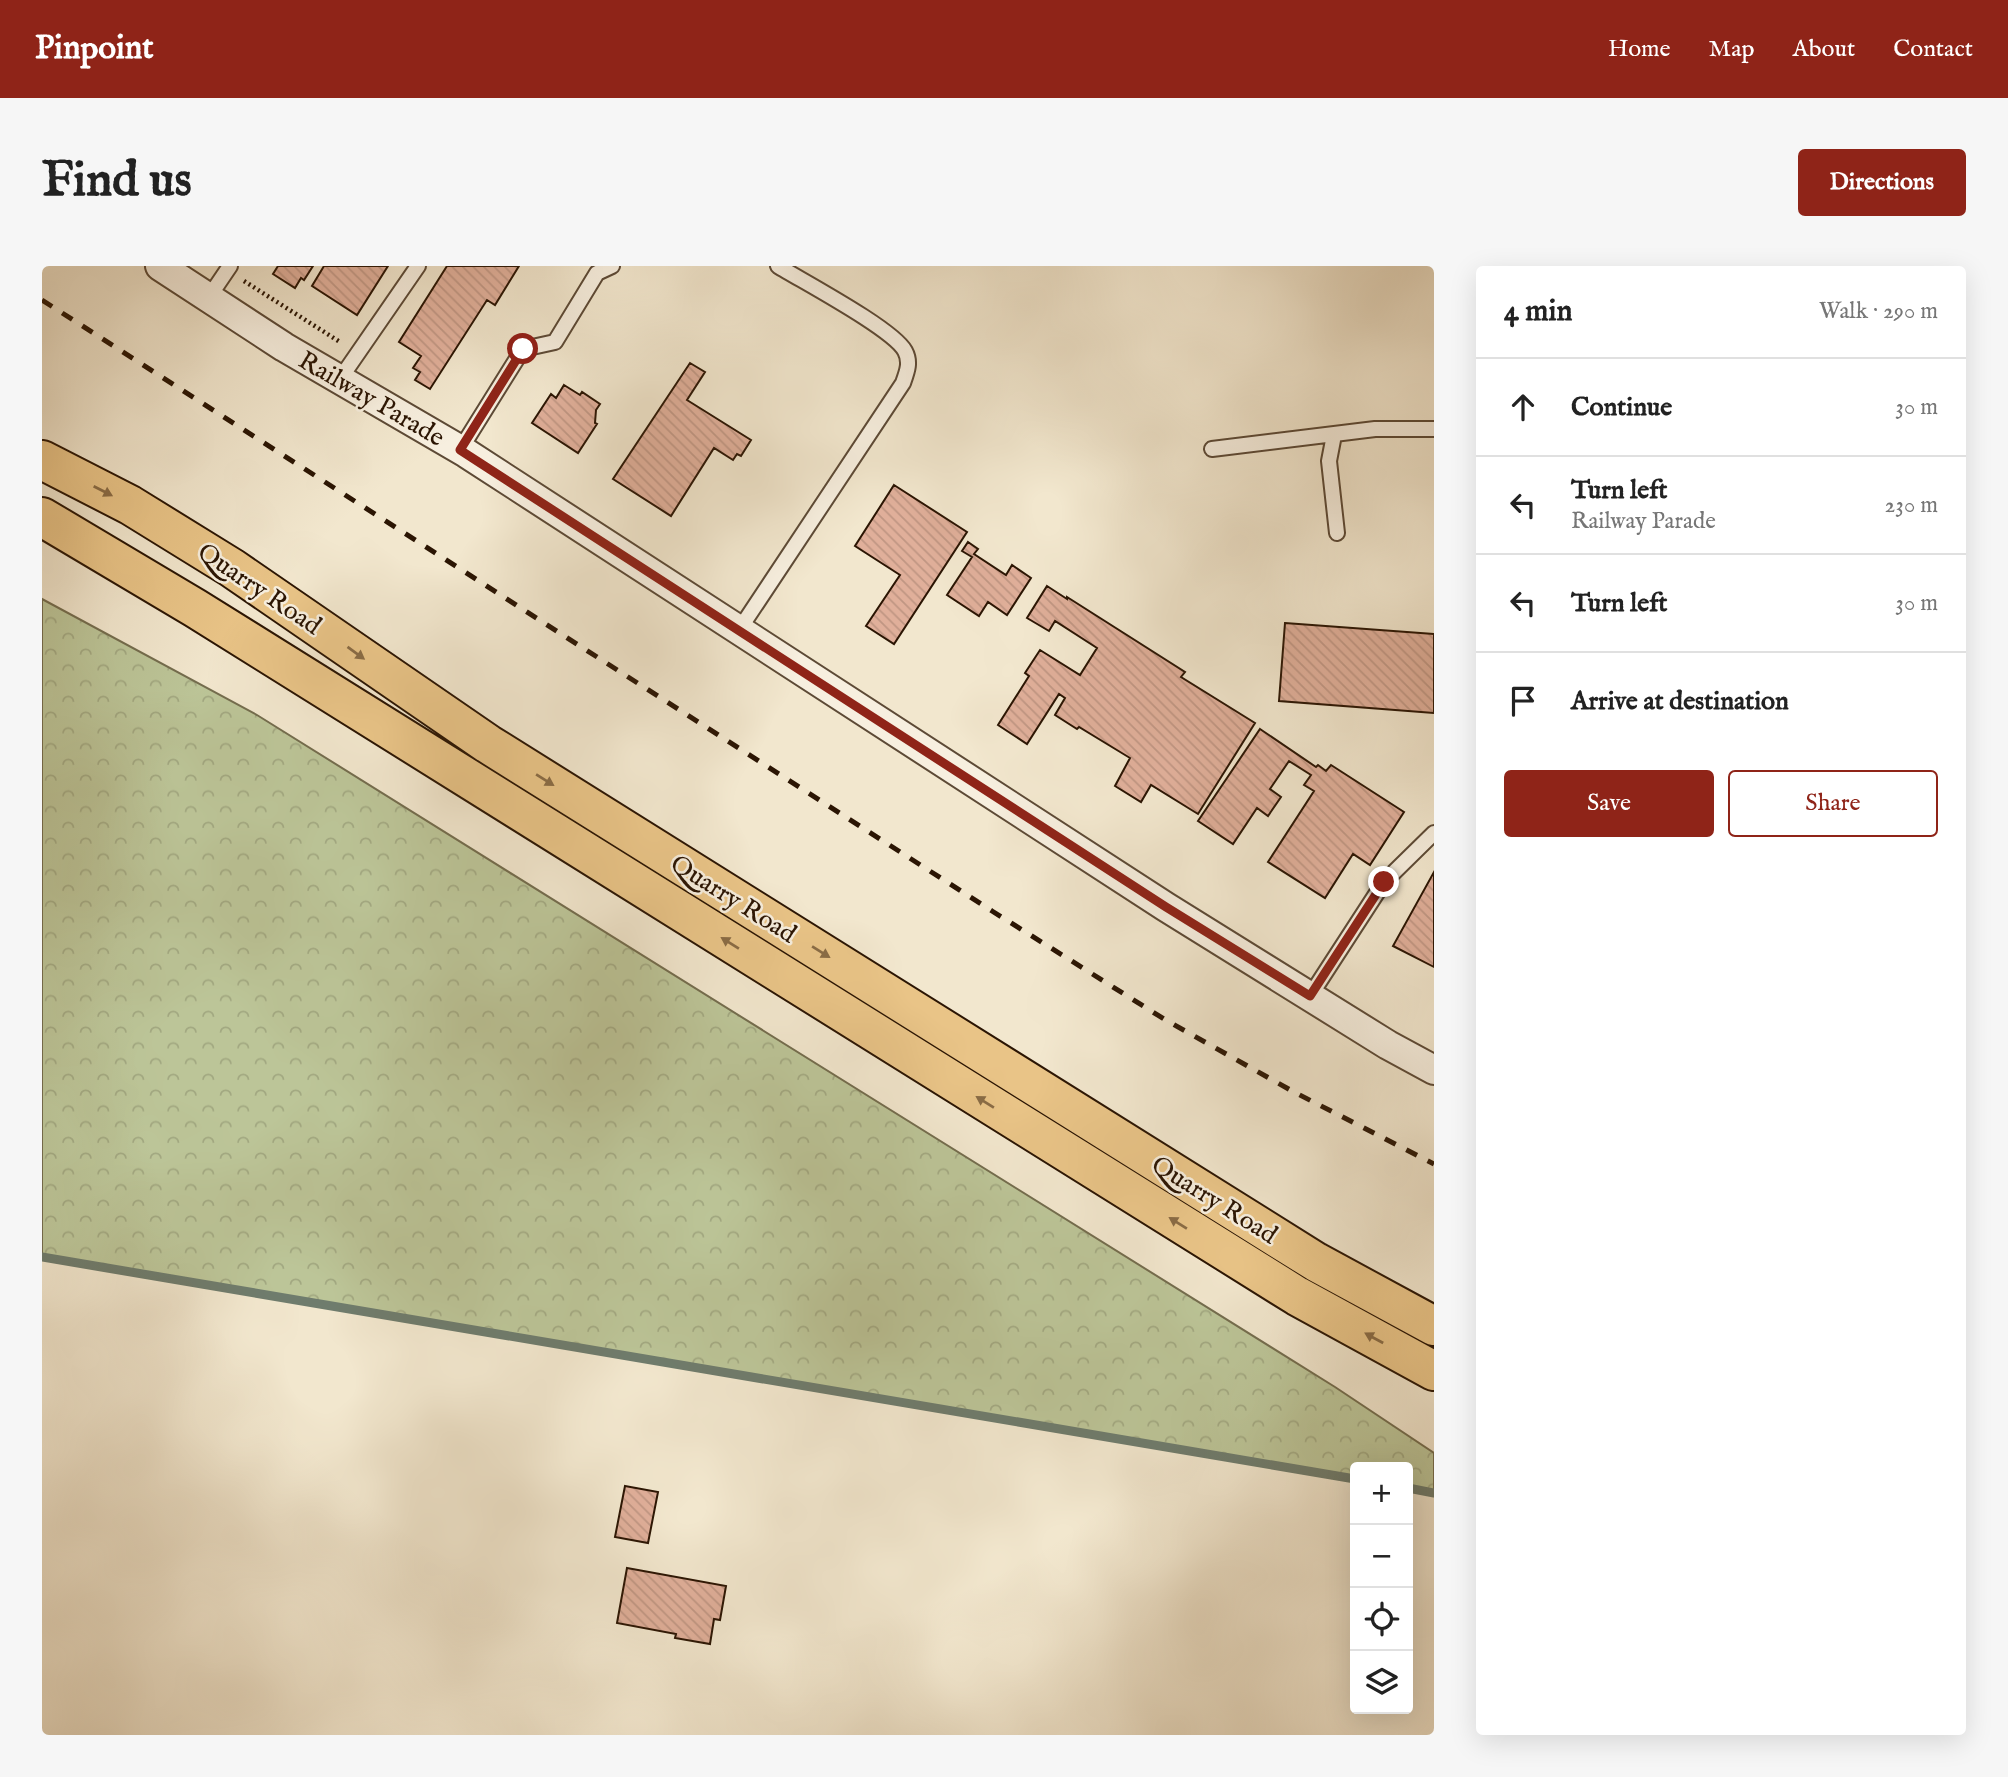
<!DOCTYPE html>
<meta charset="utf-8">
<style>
:root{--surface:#fff;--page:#f6f6f6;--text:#222;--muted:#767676;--line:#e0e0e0;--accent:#8f2418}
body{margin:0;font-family:"IM FELL English",serif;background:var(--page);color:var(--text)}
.controls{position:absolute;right:21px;bottom:21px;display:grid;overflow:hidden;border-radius:7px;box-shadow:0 7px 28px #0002}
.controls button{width:63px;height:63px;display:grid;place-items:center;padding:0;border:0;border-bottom:2px solid var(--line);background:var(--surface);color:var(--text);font:35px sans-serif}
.stop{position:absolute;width:21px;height:21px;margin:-16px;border:5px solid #8f2418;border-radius:50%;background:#fff}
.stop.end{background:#8f2418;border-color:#fff;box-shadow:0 2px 7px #0008}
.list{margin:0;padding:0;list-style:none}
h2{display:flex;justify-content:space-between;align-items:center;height:91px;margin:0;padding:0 28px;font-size:30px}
h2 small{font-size:23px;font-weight:400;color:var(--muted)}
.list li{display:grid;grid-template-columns:46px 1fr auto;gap:21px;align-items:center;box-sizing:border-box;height:98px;padding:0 28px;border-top:2px solid var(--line)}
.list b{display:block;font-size:26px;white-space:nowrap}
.list p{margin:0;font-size:23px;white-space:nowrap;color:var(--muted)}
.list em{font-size:23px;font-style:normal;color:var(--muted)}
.actions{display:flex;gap:14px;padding:21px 28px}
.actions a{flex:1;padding:16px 0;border:2px solid var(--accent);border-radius:7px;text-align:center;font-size:24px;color:var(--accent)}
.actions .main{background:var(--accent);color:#fff}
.icon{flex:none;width:38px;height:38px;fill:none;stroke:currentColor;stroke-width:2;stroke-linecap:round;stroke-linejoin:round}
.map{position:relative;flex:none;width:1392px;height:1469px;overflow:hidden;border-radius:7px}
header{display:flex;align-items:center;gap:42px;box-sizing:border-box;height:98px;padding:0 35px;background:var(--accent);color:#fff}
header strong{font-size:33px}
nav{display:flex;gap:38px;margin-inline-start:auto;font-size:24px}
.intro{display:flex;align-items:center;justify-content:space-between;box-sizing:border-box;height:168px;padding:0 42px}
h1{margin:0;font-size:49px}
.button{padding:18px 32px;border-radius:7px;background:var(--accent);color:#fff;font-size:24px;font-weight:700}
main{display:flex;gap:42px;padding:0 42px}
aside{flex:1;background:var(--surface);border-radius:7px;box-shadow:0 7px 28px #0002}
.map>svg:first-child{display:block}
</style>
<header>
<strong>Pinpoint</strong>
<nav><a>Home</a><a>Map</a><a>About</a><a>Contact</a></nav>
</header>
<div class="intro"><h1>Find us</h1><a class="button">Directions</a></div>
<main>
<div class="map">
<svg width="1392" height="1469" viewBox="0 0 1392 1469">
<defs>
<pattern id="forest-crowns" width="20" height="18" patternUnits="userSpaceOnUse" patternTransform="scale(1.75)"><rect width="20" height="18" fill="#bcc598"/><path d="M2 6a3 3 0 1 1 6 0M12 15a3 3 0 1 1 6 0" fill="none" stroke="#a2a881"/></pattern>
<pattern id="building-back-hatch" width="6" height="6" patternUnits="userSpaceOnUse" patternTransform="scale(1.75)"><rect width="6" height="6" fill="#e0af9a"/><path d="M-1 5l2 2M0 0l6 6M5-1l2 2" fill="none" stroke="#c09683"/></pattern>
</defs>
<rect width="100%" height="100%" fill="#f2e7ce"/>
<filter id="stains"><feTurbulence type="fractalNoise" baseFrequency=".00286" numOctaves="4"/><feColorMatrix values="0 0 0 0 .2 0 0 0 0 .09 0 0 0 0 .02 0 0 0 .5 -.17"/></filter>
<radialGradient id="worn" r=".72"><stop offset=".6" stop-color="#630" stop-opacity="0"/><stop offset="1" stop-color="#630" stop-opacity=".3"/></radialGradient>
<path fill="url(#forest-crowns)" stroke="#746d4e" stroke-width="2" d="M0,333L215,449L1293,1121L1392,1187V1227L1366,1222V1201H1313V1213L0,991Z"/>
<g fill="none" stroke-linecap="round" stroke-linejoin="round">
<path stroke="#6f7c6d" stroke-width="9" d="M0,991L1313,1213
M1366,1222L1392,1227"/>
</g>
<path fill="url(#building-back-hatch)" stroke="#2b1503" stroke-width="2" d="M236,0H271L262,14L259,12L253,22L231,8Z
M282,0H346L315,49L270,20Z
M405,0H477L453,39L445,34L388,123L373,114L378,106L371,102L379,90L357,76Z
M648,97L663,106L645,134L709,174L699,190L695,188L691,194L672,182L629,250L571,213Z
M522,119L538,129L540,126L558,138L554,144L553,157L555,158L536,187L490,157L509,128L514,132Z
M852,219L925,266L852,378L824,360L858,309L813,280Z
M926,276L936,283L932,288L964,309L970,299L989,312L965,349L946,336L937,350L905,329L930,291L920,285Z
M1005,320L1025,333V331L1143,406L1139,411L1213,457L1156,548L1109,519L1099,536L1073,520L1088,492L1037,461L1035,463L1013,449L1023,432L1017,428L985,478L956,459L987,410L983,407L998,384L1038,409L1055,382L1013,355L1007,365L985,352Z
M1243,357L1392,368V447L1237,435Z
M1218,463L1274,501L1276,499L1284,505L1289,499L1362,546L1328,599L1311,588L1283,632L1226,596L1272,525L1262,519L1269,509L1247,495L1228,523L1239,531L1226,550L1215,542L1191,578L1156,555Z
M1392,606V701L1351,680Z
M583,1220L616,1226L606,1277L573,1271Z
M585,1302L684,1320L678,1354L672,1353L668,1378L633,1372L634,1368L575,1357Z"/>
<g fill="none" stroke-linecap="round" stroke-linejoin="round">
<defs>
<path id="service" d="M167,31L188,0
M298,113L376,0
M1292,169L1287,195L1295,267
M1170,183L1333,163H1392
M418,184L481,83L513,76L555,7L570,0
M697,364L861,117C865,106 869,96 863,85C851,63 762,16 736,0
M1268,730L1342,616L1392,567"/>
<path id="minor" d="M118,0L242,81L424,187L1124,641L1346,779L1392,804"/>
<path id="primary" d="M0,194L88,239L190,302L446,478L1274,996L1392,1060
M0,251L153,342L1255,1030L1392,1105"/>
</defs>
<use href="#service" stroke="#5d4a36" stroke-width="18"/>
<use href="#minor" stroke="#5d4a36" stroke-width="32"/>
<use href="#primary" stroke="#2b1503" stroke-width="42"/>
<path stroke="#2b1503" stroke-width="4.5" stroke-dasharray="2 3.5" stroke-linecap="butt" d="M202,15L298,76"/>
<use href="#service" stroke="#f7efdf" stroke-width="14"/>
<use href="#minor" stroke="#f7efdf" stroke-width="28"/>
<use href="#primary" stroke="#e9c487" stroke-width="38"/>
<path stroke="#2b1503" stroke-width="5" stroke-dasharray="12 12" stroke-linecap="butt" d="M0,34L950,645L1122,753L1252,826L1392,898"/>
</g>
<defs><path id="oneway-solid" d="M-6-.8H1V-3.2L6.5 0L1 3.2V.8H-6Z" transform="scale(1.75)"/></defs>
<g fill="#8a6c45">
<use href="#oneway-solid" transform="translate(61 225) rotate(27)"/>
<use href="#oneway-solid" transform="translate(314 387) rotate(36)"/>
<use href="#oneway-solid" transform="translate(503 514) rotate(32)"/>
<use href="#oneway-solid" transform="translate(688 677) rotate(-148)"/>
<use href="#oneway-solid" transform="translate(779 686) rotate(32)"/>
<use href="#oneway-solid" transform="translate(943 836) rotate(-148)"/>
<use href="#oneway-solid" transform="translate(1136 957) rotate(-148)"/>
<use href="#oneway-solid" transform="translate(1332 1072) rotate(-151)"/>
</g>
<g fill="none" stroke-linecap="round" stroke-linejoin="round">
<path stroke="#8f2418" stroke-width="9" d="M481,83L418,184L1124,641L1268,730L1342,616"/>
</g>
<g text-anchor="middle" stroke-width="5" stroke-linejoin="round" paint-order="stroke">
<g font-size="26" fill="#2b1503" stroke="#f7efdf">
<text transform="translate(330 132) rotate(30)" y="9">Railway Parade</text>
<text transform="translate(218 322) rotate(34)" y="9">Quarry Road</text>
<text transform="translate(692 632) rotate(32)" y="9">Quarry Road</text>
<text transform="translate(1173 933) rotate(32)" y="9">Quarry Road</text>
</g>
</g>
<rect width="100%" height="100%" filter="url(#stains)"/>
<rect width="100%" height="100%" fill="url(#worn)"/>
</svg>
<div class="controls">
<button>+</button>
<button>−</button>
<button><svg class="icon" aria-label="locate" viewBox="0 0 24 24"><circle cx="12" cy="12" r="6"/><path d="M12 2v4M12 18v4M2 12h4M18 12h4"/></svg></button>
<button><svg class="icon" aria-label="layers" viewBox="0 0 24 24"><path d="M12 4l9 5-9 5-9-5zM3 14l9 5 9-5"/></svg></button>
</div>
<div class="stop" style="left:481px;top:83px"></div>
<div class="stop end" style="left:1342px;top:616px"></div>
</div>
<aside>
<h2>4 min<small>Walk · 290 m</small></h2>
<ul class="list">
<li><svg class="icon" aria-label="ahead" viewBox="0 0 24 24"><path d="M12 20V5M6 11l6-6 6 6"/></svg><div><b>Continue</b></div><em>30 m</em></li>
<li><svg class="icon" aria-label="left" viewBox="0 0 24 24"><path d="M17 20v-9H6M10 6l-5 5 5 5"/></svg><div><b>Turn left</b><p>Railway Parade</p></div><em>230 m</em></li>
<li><svg class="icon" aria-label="left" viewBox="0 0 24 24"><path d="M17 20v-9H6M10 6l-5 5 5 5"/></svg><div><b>Turn left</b></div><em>30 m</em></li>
<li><svg class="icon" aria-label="arrive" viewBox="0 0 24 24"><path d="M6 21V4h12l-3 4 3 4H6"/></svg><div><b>Arrive at destination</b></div></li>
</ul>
<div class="actions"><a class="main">Save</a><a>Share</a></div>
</aside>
</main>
